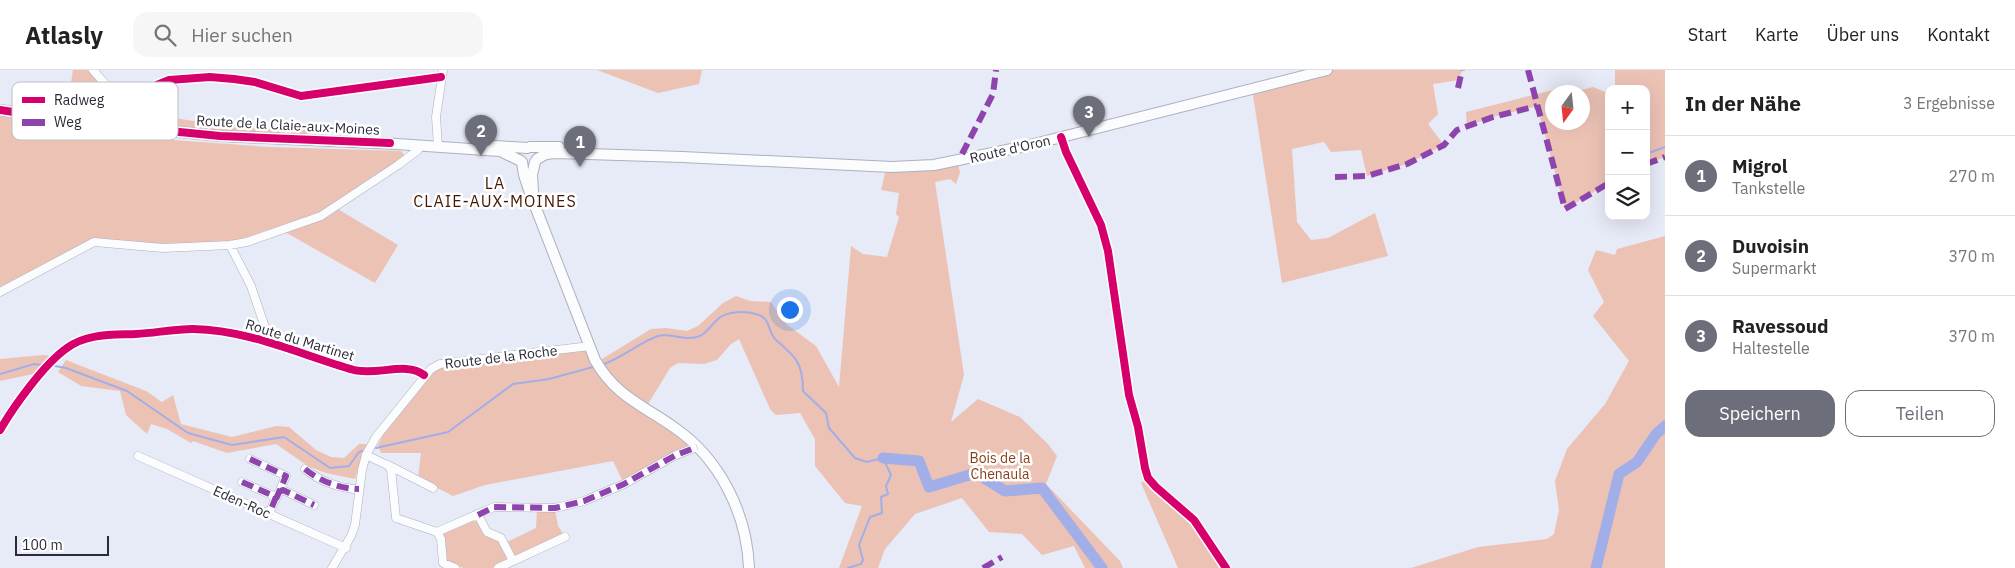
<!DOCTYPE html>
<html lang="de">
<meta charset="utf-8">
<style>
:root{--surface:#fff;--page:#f6f6f6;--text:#222;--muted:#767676;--line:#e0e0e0;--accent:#6c6e7a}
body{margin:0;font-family:"IBM Plex Sans",sans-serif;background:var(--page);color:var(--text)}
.controls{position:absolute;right:15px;top:15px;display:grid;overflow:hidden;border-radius:10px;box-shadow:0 5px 20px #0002}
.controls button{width:45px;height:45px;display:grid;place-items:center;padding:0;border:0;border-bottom:1px solid var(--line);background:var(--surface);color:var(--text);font:25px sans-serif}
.compass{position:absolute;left:1545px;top:15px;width:45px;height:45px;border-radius:50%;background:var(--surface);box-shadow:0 5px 20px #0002;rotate:195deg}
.scale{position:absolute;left:15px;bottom:12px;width:94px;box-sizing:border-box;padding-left:5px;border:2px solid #292c37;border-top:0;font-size:14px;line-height:18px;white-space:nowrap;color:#292c37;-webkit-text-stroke:4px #fff;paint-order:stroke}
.you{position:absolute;left:789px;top:239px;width:18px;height:18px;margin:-12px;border:4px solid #fff;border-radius:50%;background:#1a73e8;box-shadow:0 0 0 8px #1a73e833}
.badge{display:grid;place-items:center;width:32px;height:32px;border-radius:50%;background:var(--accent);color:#fff;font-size:16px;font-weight:700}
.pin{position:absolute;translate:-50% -41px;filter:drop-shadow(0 1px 2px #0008)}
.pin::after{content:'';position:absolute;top:26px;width:18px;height:15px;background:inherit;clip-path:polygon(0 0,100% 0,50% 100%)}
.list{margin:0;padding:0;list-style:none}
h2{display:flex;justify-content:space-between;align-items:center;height:65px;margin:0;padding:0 20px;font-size:21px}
h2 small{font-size:16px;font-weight:400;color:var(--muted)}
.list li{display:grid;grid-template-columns:32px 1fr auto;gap:15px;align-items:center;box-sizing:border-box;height:80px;padding:0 20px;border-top:1px solid var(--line)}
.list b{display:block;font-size:19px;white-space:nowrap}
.list p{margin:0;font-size:16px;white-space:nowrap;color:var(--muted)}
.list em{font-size:16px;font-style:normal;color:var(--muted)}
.actions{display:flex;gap:10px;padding:15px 20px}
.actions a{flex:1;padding:11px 0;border:1px solid var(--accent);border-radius:15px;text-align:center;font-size:18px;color:var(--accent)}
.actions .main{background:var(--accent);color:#fff}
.icon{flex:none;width:28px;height:28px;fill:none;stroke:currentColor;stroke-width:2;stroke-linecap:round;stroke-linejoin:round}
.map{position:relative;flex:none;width:1665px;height:498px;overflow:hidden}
header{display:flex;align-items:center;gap:30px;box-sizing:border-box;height:70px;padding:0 25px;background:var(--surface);border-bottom:1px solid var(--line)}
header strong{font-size:24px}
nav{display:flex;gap:28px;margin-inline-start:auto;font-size:18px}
.search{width:350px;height:45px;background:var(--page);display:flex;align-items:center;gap:12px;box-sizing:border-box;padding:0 18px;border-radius:15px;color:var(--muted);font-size:19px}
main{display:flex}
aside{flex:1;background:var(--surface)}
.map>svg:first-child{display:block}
</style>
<header>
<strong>Atlasly</strong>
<div class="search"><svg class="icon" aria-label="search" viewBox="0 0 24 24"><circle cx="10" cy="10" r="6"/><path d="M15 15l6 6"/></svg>Hier suchen</div>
<nav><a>Start</a><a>Karte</a><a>Über uns</a><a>Kontakt</a></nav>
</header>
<main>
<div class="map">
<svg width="1665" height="498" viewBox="0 0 1665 498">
<rect width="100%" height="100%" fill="#e7eaf7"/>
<path fill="#ecc2b5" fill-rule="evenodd" d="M73,0H88L141,55L66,45Z
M597,0H702L699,14L658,23Z
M1327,0H1462L1459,10L1433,14L1438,44L1428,54L1444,75L1407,94L1367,106L1361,80L1331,82L1324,72L1292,79L1297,152L1311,170L1328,168L1375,143L1388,186L1282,213L1252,19Z
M1615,0H1665V87L1646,94V19H1615Z
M1565,17L1575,22L1593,17L1605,22L1609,21V113L1565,139L1537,36L1493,47L1467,56L1466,42ZM1552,22H1582V52H1552Z
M139,38C197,58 258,56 319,58L321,67L165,58C153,53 144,50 139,38Z
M0,43L146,68L268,77L401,81L405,86L318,143L235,171L163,176L94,169L0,217Z
M958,94L960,102L956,114L950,109L935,112L964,305L951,352L978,329L1020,347L1048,374L1057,386L1046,414L1120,491L1123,498H1085L1074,476L1042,485L1022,464L989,462L962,428L915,444L885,479L878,498H839L862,436L845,433L815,396V369L800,343L776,345L770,339L739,269L731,274L717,290L704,294L678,293L670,298L645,339L697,377L624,414L613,391L485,415L453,426L418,408L421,383H381L378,375L383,365L427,306L433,301L446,297L590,276L595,290L602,289L651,259L666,258L687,261L698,256L723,233L736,226L750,231L771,232L786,254L816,276L839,317L851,176L863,184L887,187L899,147L896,144L899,123L881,120L885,103Z
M336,138L398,175L375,213L285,162Z
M1665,166V498H1411L1478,477L1547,469L1554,464L1559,440L1555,411L1567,379L1605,334L1629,291L1593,246L1604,232L1588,200L1596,180L1615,185L1617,179Z
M43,285L53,286L38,303L0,311V289Z
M66,290L146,321L162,332L173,325L181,354L232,367L276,356L289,357L316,380L331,387L344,388L359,374H367L355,409L326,403L308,396L276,374L227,383L193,371L191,373L167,359L151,354L147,364L126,345L120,321L81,316L58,302Z
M1148,408L1194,450L1226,498H1178L1141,413Z
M555,440L558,456L564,465L513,488L507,472L536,458L537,441Z
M471,450C482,453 500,467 505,478C506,482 507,486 508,490L492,498H464L447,493L443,488L442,462Z"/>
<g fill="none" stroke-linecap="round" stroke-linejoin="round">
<path stroke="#a2aee8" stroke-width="2" d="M1646,84L1665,77
M1608,110L1609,108
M604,294C624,287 640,272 658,266C670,262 685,272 700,266C707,263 713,253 719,248C728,241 746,241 756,244C772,248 767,262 776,270C796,287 803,293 803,321L826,343L829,358L855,388L867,392L883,388L891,405L886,416L888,424L881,427L882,443L870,447L859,475L863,490L861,494L848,498
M55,296L66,298L127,321L188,363L232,375L284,367L330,398L349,396L359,382L362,381
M0,304L34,294L42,295
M376,378L448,362L513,314L549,309L593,297"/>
<path stroke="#a2aee8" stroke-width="11" d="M883,388L919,391L929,417L976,403L1005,421L1042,418L1102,498
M1596,498L1619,404L1637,392L1656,364L1665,356"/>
<defs>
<path id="minor" d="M93,0C103,11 115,28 130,30L149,59
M130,30L142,21L169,10L210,7L234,9L255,12L301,26L441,7
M1061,67L1066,82L1101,155L1108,181L1129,325L1138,357L1145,398L1148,408L1156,417L1194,450L1226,498
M438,76L436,47L443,0
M230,175L251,216L270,272
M0,222L94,172L163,178L230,175L247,172L321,146L398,95L418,80L420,75
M0,360C14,336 44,294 67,278C87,263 113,265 136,264C155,263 174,259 193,259C250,260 301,285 354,300C377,306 406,291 424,305
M366,385L387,395L391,399L396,448L437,462L441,469L443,493L455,498
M138,386L346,478
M250,389L286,406L276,429
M388,395L433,418
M305,399C319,411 341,419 359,419
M242,412L276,427L269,444
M279,422L283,420L314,435
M478,445L487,462L501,468L513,491
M437,462L494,437L555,438L584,431L624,414L676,385L697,377
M332,498L351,466L355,455L362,400L366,385L376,367L431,299L440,294L590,276
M498,498L565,467"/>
<path id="secondary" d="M0,40L78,52L220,66L397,74L500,81L521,91
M495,76L527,78
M530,77H559
M537,89L546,84L556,83L682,87L892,97L934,95L1026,76L1327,0
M522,92L524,105L530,123L595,290C616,327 643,335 675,358C720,389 747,444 749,498
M533,121L532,105L535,92"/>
</defs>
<use href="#minor" stroke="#aeb1bc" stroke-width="9"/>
<use href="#secondary" stroke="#aeb1bc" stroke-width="12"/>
<use href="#minor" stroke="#fbfcfe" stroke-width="8"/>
<use href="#secondary" stroke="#fbfcfe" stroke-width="10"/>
<path stroke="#8e44ad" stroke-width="6" stroke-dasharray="12 6" stroke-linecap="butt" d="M1528,0L1565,139L1609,113
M1458,18L1462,0
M962,84L993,24L996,0
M1646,94L1665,87
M1335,107L1367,106L1407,94L1444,75L1457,60L1493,47L1537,36
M250,389L286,406L276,429
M305,399C319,411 341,419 359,419
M242,412L276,427L269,444
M279,422L283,420L314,435
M478,445L494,437L555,438L584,431L624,414L676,385L697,377
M983,498L1002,487"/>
<defs>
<path id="cycleway" d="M130,30L142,21L169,10L210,7L234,9L255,12L301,26L441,7
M0,40L78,52L220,66L390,73
M1061,67L1066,82L1101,155L1108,181L1129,325L1138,357L1145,398L1148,408L1156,417L1194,450L1226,498
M0,360C14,336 44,294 67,278C87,263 113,265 136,264C155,263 174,259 193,259C250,260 301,285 354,300C377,306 406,291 424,305"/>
</defs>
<use href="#cycleway" stroke="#fff" stroke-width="11"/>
<use href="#cycleway" stroke="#d6006c" stroke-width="8"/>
</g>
<g text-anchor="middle" stroke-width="5" stroke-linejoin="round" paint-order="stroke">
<g font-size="14" fill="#292c37" stroke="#fff">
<text transform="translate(288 55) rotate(3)" y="5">Route de la Claie-aux-Moines</text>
<text transform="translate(1010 79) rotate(-13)" y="5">Route d'Oron</text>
<text transform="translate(300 270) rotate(17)" y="5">Route du Martinet</text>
<text transform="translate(501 287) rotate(-7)" y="5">Route de la Roche</text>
<text transform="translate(242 432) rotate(24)" y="5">Eden-Roc</text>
</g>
<g font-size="14" fill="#8a3d17" stroke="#fff">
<text x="1000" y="393">Bois de la<tspan x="1000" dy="16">Chenaula</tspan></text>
</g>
<g font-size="16" letter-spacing="1" fill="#481902" stroke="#fff">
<text x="495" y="119">LA<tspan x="495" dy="18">CLAIE-AUX-MOINES</tspan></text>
</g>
</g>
<rect x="12" y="12" width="166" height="58" rx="8" fill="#fff" stroke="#bfc0c3" stroke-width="1"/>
<rect x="22" y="27" width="23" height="6" fill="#d6006c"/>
<rect x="22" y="49" width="23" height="7" fill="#8e44ad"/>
<g font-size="14" fill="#292c37">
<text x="54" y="35">Radweg</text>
<text x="54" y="57">Weg</text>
</g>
</svg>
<div class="controls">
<button>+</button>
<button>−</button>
<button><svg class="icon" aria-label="layers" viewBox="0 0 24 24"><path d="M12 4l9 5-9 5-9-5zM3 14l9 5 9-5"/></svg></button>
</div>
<svg class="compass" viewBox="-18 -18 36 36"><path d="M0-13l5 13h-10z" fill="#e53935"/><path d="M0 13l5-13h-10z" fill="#767676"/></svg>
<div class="scale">100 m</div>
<div class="you"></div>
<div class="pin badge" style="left:580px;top:97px">1</div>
<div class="pin badge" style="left:481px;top:86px">2</div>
<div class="pin badge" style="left:1089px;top:67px">3</div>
</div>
<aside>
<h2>In der Nähe<small>3 Ergebnisse</small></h2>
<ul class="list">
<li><span class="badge">1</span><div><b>Migrol</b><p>Tankstelle</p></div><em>270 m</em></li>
<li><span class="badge">2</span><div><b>Duvoisin</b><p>Supermarkt</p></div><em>370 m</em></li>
<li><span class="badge">3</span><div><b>Ravessoud</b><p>Haltestelle</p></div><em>370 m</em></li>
</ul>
<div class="actions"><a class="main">Speichern</a><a>Teilen</a></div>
</aside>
</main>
